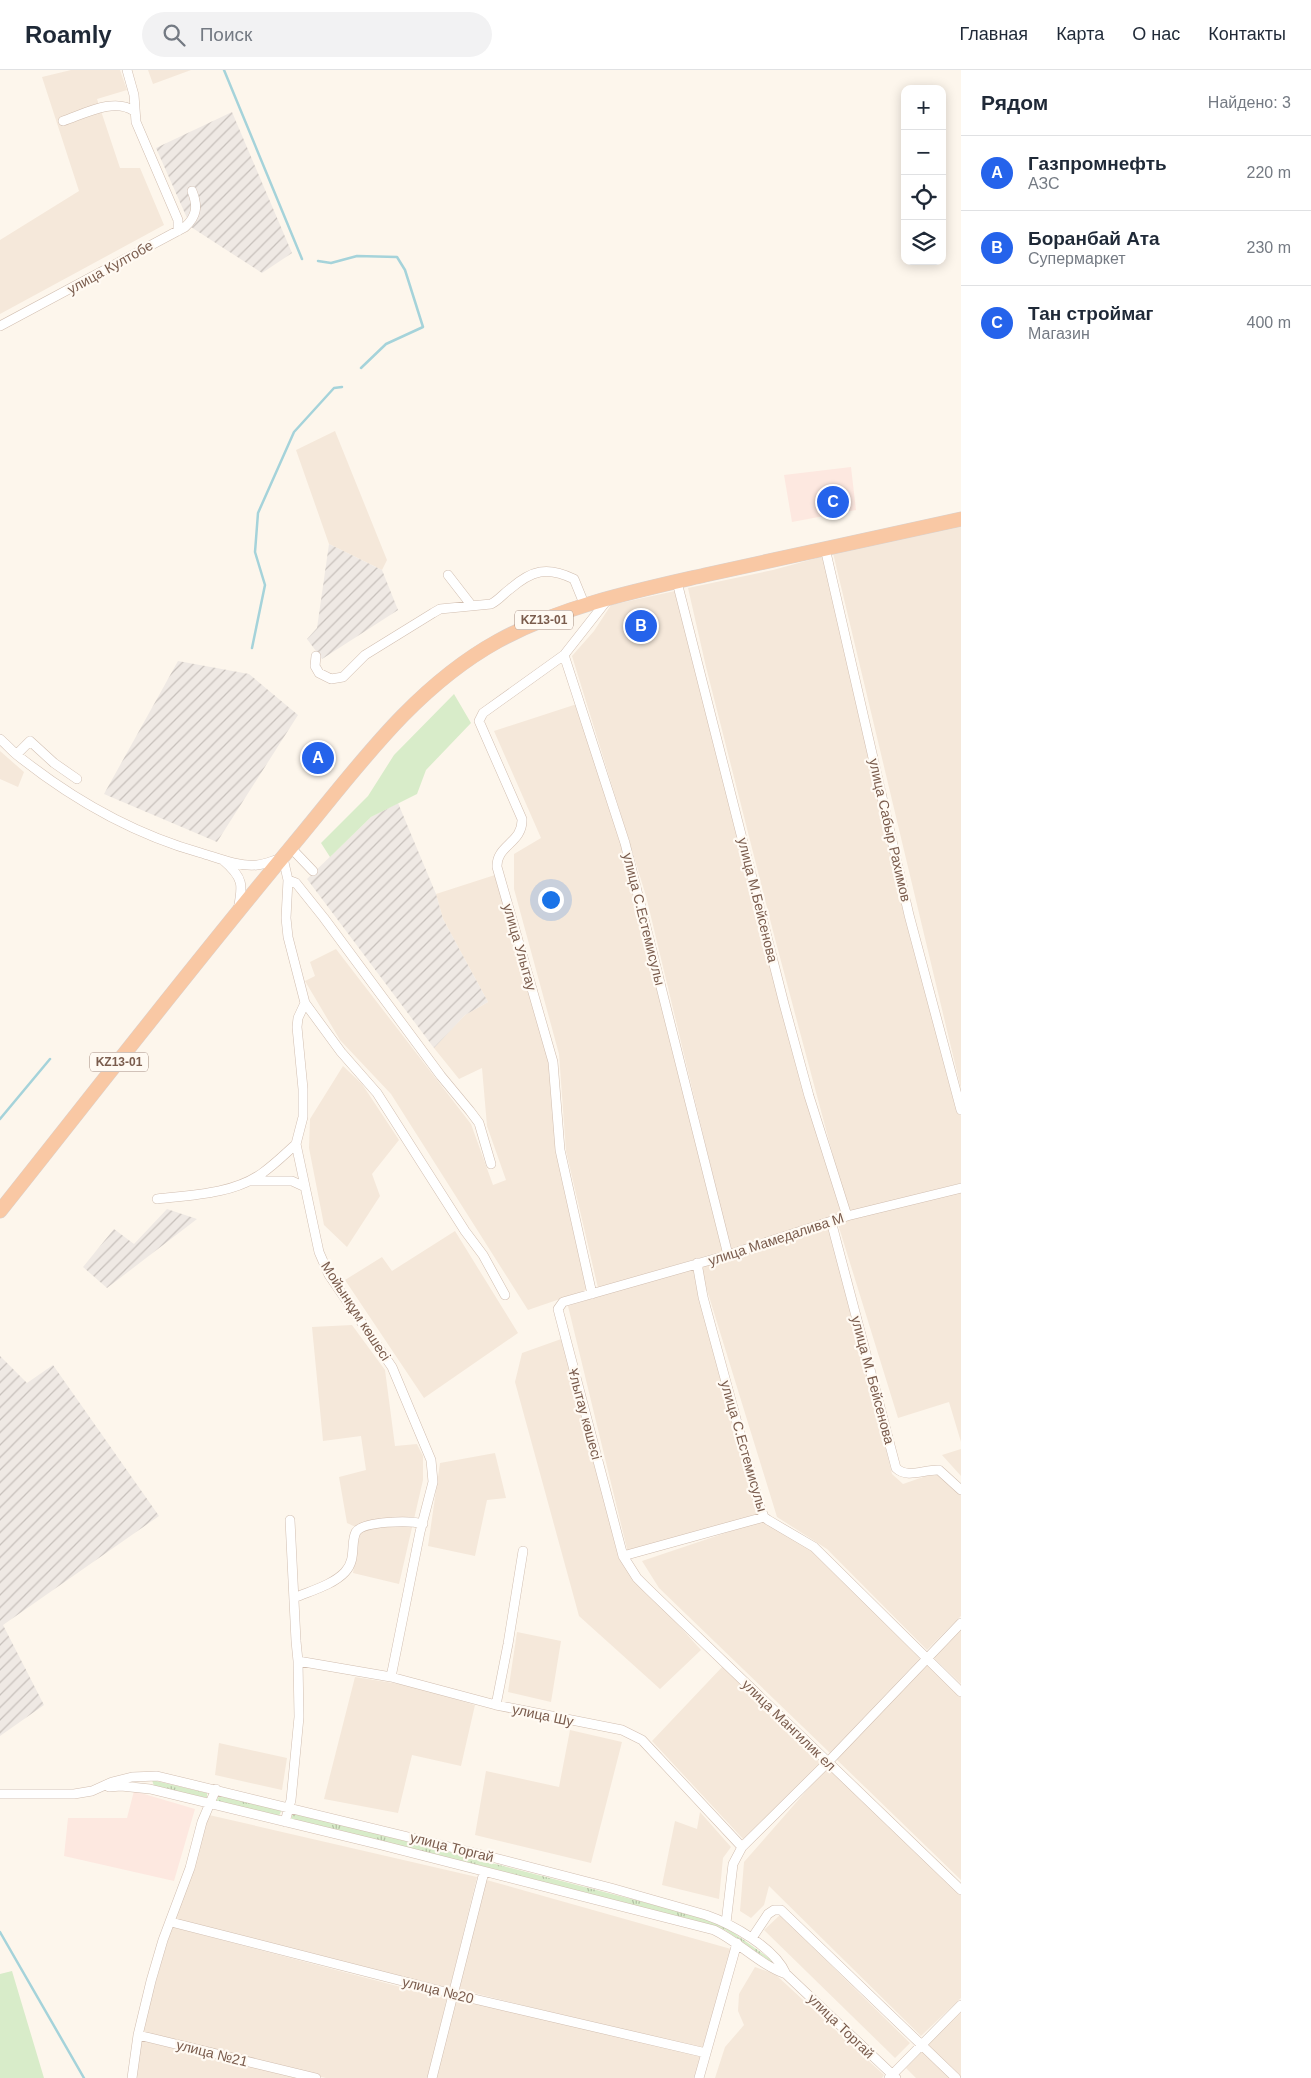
<!DOCTYPE html>
<html lang="ru">
<meta charset="utf-8">
<style>
:root{--surface:#fff;--page:#f2f2f3;--text:#1f2937;--muted:#747a83;--line:#e0e1e3;--accent:#2563eb}
body{margin:0;font-family:Helvetica,sans-serif;background:var(--page);color:var(--text)}
.controls{position:absolute;right:15px;top:15px;display:grid;overflow:hidden;border-radius:10px;box-shadow:0 2px 12px #0003}
.controls button{width:45px;height:45px;display:grid;place-items:center;padding:0;border:0;border-bottom:1px solid var(--line);background:var(--surface);color:var(--text);font:25px sans-serif}
.you{position:absolute;left:550px;top:829px;width:18px;height:18px;margin:-12px;border:4px solid #fff;border-radius:50%;background:#1a73e8;box-shadow:0 0 0 8px #1a73e833}
.badge{display:grid;place-items:center;width:32px;height:32px;border-radius:50%;background:var(--accent);color:#fff;font-size:16px;font-weight:700}
.pin{position:absolute;translate:-50% -50%;border:2px solid #fff;box-shadow:0 1px 5px #0006}
.list{margin:0;padding:0;list-style:none}
h2{display:flex;justify-content:space-between;align-items:center;height:65px;margin:0;padding:0 20px;font-size:21px}
h2 small{font-size:16px;font-weight:400;color:var(--muted)}
.list li{display:grid;grid-template-columns:32px 1fr auto;gap:15px;align-items:center;box-sizing:border-box;height:75px;padding:0 20px;border-top:1px solid var(--line)}
.list b{display:block;font-size:19px;white-space:nowrap}
.list p{margin:0;font-size:16px;white-space:nowrap;color:var(--muted)}
.list em{font-size:16px;font-style:normal;color:var(--muted)}
.icon{flex:none;width:28px;height:28px;fill:none;stroke:currentColor;stroke-width:2;stroke-linecap:round;stroke-linejoin:round}
.map{position:relative;flex:none;width:961px;height:2008px;overflow:hidden}
header{display:flex;align-items:center;gap:30px;box-sizing:border-box;height:70px;padding:0 25px;background:var(--surface);border-bottom:1px solid var(--line)}
header strong{font-size:24px}
nav{display:flex;gap:28px;margin-inline-start:auto;font-size:18px}
.search{width:350px;height:45px;background:var(--page);display:flex;align-items:center;gap:12px;box-sizing:border-box;padding:0 18px;border-radius:28px;color:var(--muted);font-size:19px}
main{display:flex}
aside{flex:1;background:var(--surface)}
.map>svg:first-child{display:block}
</style>
<header>
<strong>Roamly</strong>
<div class="search"><svg class="icon" aria-label="search" viewBox="0 0 24 24"><circle cx="10" cy="10" r="6"/><path d="M15 15l6 6"/></svg>Поиск</div>
<nav><a>Главная</a><a>Карта</a><a>О нас</a><a>Контакты</a></nav>
</header>
<main>
<div class="map">
<svg width="961" height="2008" viewBox="0 0 961 2008">
<defs>
<pattern id="industrial-furrows" width="10" height="10" patternUnits="userSpaceOnUse" patternTransform="scale(1.25)"><rect width="10" height="10" fill="#efe9e4"/><path d="M-1 1l2-2M0 10L10 0M9 11l2-2" fill="none" stroke="#c7c0bb"/></pattern>
<pattern id="grass-tufts" width="24" height="20" patternUnits="userSpaceOnUse" patternTransform="scale(1.25)"><rect width="24" height="20" fill="#d8ecc9"/><path d="M3 7l-1-3M5 7V3M7 7l1-3M15 17l-1-3M17 17v-4M19 17l1-3" fill="none" stroke="#b4c2a5"/></pattern>
</defs>
<rect width="100%" height="100%" fill="#fdf6ec"/>
<path fill="#f5e8da" d="M71,0H120L127,20L97,29L120,98H140L164,155L0,244V170L79,121L42,7Z
M148,0H191L153,14Z
M335,361L387,490L382,500L329,474L296,380Z
M961,454V1019L833,483Z
M824,486L919,896L961,1046V1113L848,1142L774,865L706,597L688,518L773,500Z
M675,521L844,1144L731,1181L646,826L572,586L594,561L611,535Z
M580,633L631,795L726,1180L598,1218L566,1081L559,984L514,819V784L541,768L494,661Z
M0,681L24,702L18,717L0,709Z
M498,804L555,1005V1043L592,1218L528,1240L391,1024L340,970L305,911L315,906L310,892L336,879L471,1054L493,1115L506,1110L487,1056L482,998L459,1009L434,978L465,945L488,932L443,849L436,824Z
M343,996L362,1014L399,1070L372,1104L380,1126L347,1177L324,1155L309,1078L310,1049Z
M961,1119V1372L949,1332L898,1348L837,1151Z
M830,1153L892,1404L903,1414L926,1406L946,1405L961,1420V1546L927,1580L827,1479L777,1447L699,1194Z
M455,1161L518,1263L424,1328L345,1210L382,1187L392,1201Z
M695,1197L760,1443L628,1483L568,1236Z
M352,1255L385,1300L395,1376L417,1374L423,1386V1410L399,1514L353,1503L360,1459L347,1453L339,1407L366,1400L361,1366L323,1371L312,1257Z
M564,1268L620,1490L701,1580L660,1619L579,1546L515,1312L522,1283Z
M961,1379V1406L942,1385Z
M495,1383L506,1428L487,1430L475,1486L428,1476L440,1393Z
M764,1450L815,1480L922,1586L830,1683L659,1518L642,1491Z
M961,1555V1614L931,1585Z
M517,1562L561,1571L551,1632L508,1622Z
M927,1592L961,1624V1810L834,1687Z
M724,1595L824,1690L744,1770L652,1671Z
M355,1607L412,1616L475,1635L461,1696L412,1685L398,1743L324,1729Z
M570,1660L622,1672L591,1793L475,1765L486,1701L559,1717Z
M219,1673L287,1688L282,1720L215,1705Z
M828,1696L961,1823V1928L921,1966L769,1816L764,1835L751,1848L740,1841L744,1792Z
M700,1742L731,1777L723,1788L719,1829L662,1815L675,1751L697,1759Z
M209,1745L477,1807L450,1918L173,1854Z
M483,1809L731,1879L702,1980L458,1919Z
M780,1845L910,1973L895,1988L764,1860Z
M172,1857L420,1922L447,1927L429,2008H326L140,1966Z
M755,1897L775,1904L884,2005L882,2008H715L725,1977L744,1955L738,1941L739,1924Z
M455,1929L701,1986L697,2008H434Z
M961,1941V2008H916L906,1998Z
M139,1970L298,2008H136Z"/>
<path fill="#fde8e0" d="M851,397L856,440L792,452L784,405Z
M134,1721L195,1739L174,1811L64,1786L68,1748H127Z"/>
<path fill="url(#industrial-furrows)" d="M232,42L292,183L262,203L191,157L156,78Z
M329,474L382,500L398,540L322,589L307,569L317,558Z
M178,591L249,604L298,645L217,772L104,724Z
M398,733L436,824L443,849L488,932L465,945L434,978L307,809L371,747Z
M167,1139L197,1149L107,1218L83,1197L114,1159L134,1174Z
M0,1286L27,1313L53,1295L159,1446L3,1555L44,1635L0,1666Z"/>
<path fill="url(#grass-tufts)" d="M152,1710L207,1723V1728L154,1716Z
M219,1726L282,1739L279,1746L216,1732Z
M293,1742L705,1848L727,1858L773,1891L774,1894L725,1860L704,1853L291,1750Z"/>
<path fill="#d8ecc9" d="M454,624L471,653L426,700L417,724L371,747L330,787L321,773L368,726L394,685Z
M12,1901L44,2008H0V1904Z"/>
<g fill="none" stroke-linecap="round" stroke-linejoin="round">
<path stroke="#a5d3da" stroke-width="2.5" d="M224,0L302,189
M318,191L331,193L357,186L397,187L405,200L423,257L386,274L361,298
M252,578L265,515L255,482L258,443L294,362L334,318L342,317
M0,1049L50,989
M0,1862L84,2008"/>
<defs>
<path id="minor" d="M127,0L134,25L136,52L178,150V161
M63,51C84,44 114,27 134,41
M0,256L185,157C197,146 198,136 192,121
M825,478L909,845L961,1040
M448,505L472,536
M677,512L784,934L809,1026L847,1146
M564,585L625,773L728,1185
M316,586L315,596L319,603L331,609L343,607L365,585L433,543L440,539L491,534C499,530 503,524 510,519C532,500 547,496 574,509L585,536
M0,669C6,674 11,680 17,685C72,729 133,764 201,783C218,788 239,797 257,795C266,794 274,790 283,788L288,810L286,848L288,867L305,933L341,982L377,1023L465,1161L483,1185L505,1225
M17,684L30,671L54,693L77,709
M291,778L313,801
M223,790C244,808 243,815 238,840
M288,810L296,813L324,848L441,1006L470,1041L479,1053L491,1094
M305,933L298,948L297,957L303,1019V1047L296,1074L319,1182L329,1205L392,1297L431,1390L433,1412L420,1462L391,1607
M251,1111H292L305,1117
M961,1118L847,1146L728,1185L563,1232L558,1239L623,1486L637,1508L646,1517L961,1820
M157,1129C192,1125 232,1124 261,1104C274,1095 285,1084 296,1074
M831,1151L896,1398C907,1409 925,1399 939,1400L961,1420
M697,1193L703,1227L759,1434L764,1447L768,1450L814,1477L961,1622
M592,1224L560,1080L553,992L497,797C496,775 523,773 522,749L479,651L483,643L564,585L608,529
M623,1486L764,1447
M294,1528C310,1521 333,1515 345,1502C357,1489 350,1473 356,1462C363,1451 410,1450 423,1454
M298,1591L391,1607L496,1635L622,1660L642,1670L742,1777
M496,1635L508,1574L523,1481
M109,1717L121,1716L150,1719L381,1775L714,1860C739,1872 760,1895 786,1904
M0,1724H74L92,1721L112,1712L132,1707L157,1706L499,1789L611,1818L706,1845C732,1854 775,1878 786,1904L896,2008
M285,1752L291,1730L299,1647L298,1591L296,1571L290,1450
M171,1852L453,1924L706,1983
M726,1853L733,1794L742,1777L828,1692L961,1553
M752,1868L768,1844L774,1840H781L956,2008
M138,1965L316,2008
M132,2008L138,1965L151,1911L163,1870L190,1798L202,1752L216,1719
M432,2008L484,1802
M699,2008L737,1873
M889,2008L961,1935"/>
<path id="trunk" d="M0,1141C97,1019 192,896 292,776C354,702 411,619 498,571C562,536 635,521 705,505C790,486 876,468 961,449"/>
</defs>
<use href="#minor" stroke="#d1beb0" stroke-width="10"/>
<use href="#trunk" stroke="#dad1cd" stroke-width="15"/>
<use href="#minor" stroke="#fff" stroke-width="9"/>
<use href="#trunk" stroke="#f9c8a4" stroke-width="14"/>
</g>
<g text-anchor="middle" stroke-width="4.5" stroke-linejoin="round" paint-order="stroke">
<g fill="#fffaf3" stroke="#a28b7f" stroke-width="1">
<rect x="515" y="540.5" width="58" height="19" rx="4"/>
<rect x="90" y="982.5" width="58" height="19" rx="4"/>
</g>
<g font-size="12" font-weight="bold" fill="#7a5c4d">
<text x="544" y="554">KZ13-01</text>
<text x="119" y="996">KZ13-01</text>
</g>
<g font-size="14" fill="#7a5c4d" stroke="#fffaf3">
<text transform="translate(110 197) rotate(-29)" y="5">улица Култобе</text>
<text transform="translate(890 760) rotate(77)" y="5">улица Сабыр Рахимов</text>
<text transform="translate(758 830) rotate(76)" y="5">улица М.Бейсенова</text>
<text transform="translate(644 849) rotate(76)" y="5">улица С.Естемисулы</text>
<text transform="translate(520 877) rotate(74)" y="5">улица Улытау</text>
<text transform="translate(776 1169) rotate(-18)" y="5">улица Мамедалива М</text>
<text transform="translate(356 1241) rotate(57)" y="5">Мойынқұм көшесі</text>
<text transform="translate(873 1310) rotate(75)" y="5">улица М. Бейсенова</text>
<text transform="translate(585 1344) rotate(75)" y="5">Ұлытау көшесі</text>
<text transform="translate(744 1376) rotate(74)" y="5">улица С.Естемисулы</text>
<text transform="translate(543 1645) rotate(12)" y="5">улица Шу</text>
<text transform="translate(789 1655) rotate(44)" y="5">улица Мангилик ел</text>
<text transform="translate(452 1777) rotate(14)" y="5">улица Торгай</text>
<text transform="translate(438 1920) rotate(14)" y="5">улица №20</text>
<text transform="translate(841 1956) rotate(44)" y="5">улица Торгай</text>
<text transform="translate(212 1983) rotate(14)" y="5">улица №21</text>
</g>
</g>
</svg>
<div class="controls">
<button>+</button>
<button>−</button>
<button><svg class="icon" aria-label="locate" viewBox="0 0 24 24"><circle cx="12" cy="12" r="6"/><path d="M12 2v4M12 18v4M2 12h4M18 12h4"/></svg></button>
<button><svg class="icon" aria-label="layers" viewBox="0 0 24 24"><path d="M12 4l9 5-9 5-9-5zM3 14l9 5 9-5"/></svg></button>
</div>
<div class="you"></div>
<div class="pin badge" style="left:318px;top:688px">A</div>
<div class="pin badge" style="left:641px;top:556px">B</div>
<div class="pin badge" style="left:833px;top:432px">C</div>
</div>
<aside>
<h2>Рядом<small>Найдено: 3</small></h2>
<ul class="list">
<li><span class="badge">A</span><div><b>Газпромнефть</b><p>АЗС</p></div><em>220 m</em></li>
<li><span class="badge">B</span><div><b>Боранбай Ата</b><p>Супермаркет</p></div><em>230 m</em></li>
<li><span class="badge">C</span><div><b>Тан строймаг</b><p>Магазин</p></div><em>400 m</em></li>
</ul>
</aside>
</main>
